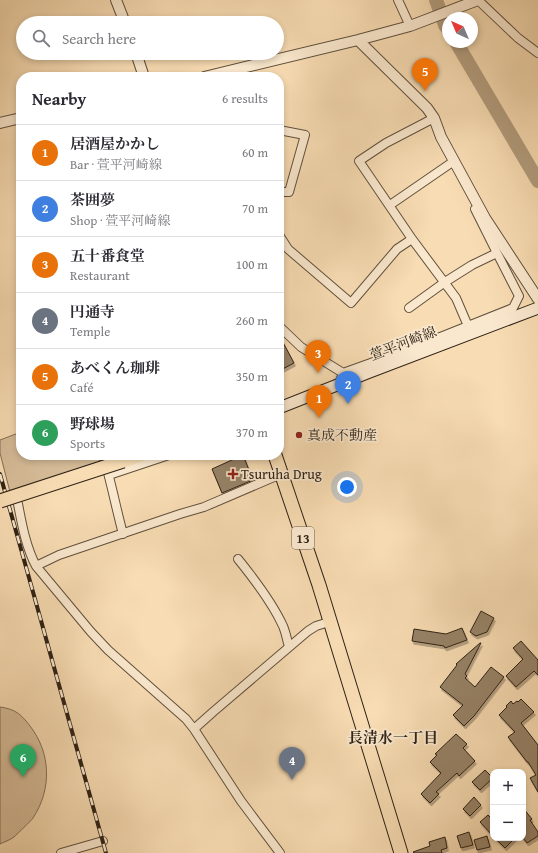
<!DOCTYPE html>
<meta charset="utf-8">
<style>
:root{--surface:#fff;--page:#f2f2f3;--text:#2b2b33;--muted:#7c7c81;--line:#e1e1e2;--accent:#8f2418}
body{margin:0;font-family:"Gentium Book Plus","Noto Serif JP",serif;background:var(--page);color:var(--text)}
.controls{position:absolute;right:12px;bottom:12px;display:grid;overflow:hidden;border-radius:8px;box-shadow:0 2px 6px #0003}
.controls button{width:36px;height:36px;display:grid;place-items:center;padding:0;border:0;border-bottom:1px solid var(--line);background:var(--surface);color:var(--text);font:20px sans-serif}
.compass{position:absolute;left:442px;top:12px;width:36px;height:36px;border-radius:50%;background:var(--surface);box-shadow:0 2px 6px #0003;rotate:316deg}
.you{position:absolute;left:347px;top:487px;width:14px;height:14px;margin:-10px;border:3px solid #fff;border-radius:50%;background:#1a73e8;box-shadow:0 0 0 6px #1a73e833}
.badge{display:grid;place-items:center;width:26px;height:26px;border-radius:50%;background:var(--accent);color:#fff;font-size:13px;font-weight:700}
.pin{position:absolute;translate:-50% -33px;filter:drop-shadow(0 1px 2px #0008)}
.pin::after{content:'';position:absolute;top:21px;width:14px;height:12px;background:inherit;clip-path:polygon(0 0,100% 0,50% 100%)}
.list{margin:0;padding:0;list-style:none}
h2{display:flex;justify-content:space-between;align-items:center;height:52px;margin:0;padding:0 16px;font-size:17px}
h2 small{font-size:13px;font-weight:400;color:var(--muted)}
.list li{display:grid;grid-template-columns:26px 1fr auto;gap:12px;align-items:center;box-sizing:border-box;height:56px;padding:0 16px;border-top:1px solid var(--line)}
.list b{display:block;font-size:15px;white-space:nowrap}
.list p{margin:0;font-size:13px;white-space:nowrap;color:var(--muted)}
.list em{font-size:13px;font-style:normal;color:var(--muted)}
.icon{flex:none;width:22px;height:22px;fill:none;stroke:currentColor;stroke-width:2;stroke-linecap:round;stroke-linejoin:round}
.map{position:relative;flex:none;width:538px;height:853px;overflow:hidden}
.search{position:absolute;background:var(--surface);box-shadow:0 2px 6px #0003;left:16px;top:16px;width:268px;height:44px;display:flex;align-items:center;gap:10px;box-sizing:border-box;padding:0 14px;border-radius:22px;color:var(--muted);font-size:15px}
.panel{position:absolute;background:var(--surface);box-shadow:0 2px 6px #0003;left:16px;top:72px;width:268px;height:388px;border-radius:16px}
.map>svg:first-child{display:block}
</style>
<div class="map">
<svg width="538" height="853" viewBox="0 0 538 853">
<defs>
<filter id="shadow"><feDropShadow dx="1.5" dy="3" stdDeviation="0" flood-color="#0004"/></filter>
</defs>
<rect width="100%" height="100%" fill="#f8dcb3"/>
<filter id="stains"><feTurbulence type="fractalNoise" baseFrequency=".005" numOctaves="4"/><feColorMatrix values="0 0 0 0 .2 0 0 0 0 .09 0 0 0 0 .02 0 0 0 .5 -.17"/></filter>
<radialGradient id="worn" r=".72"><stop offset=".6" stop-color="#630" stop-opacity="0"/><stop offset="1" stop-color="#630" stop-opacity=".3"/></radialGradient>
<path fill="#d6bc98" stroke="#826f57" d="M21,432V455H98L100,463L10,492L0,453V440Z
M0,707C15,709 21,714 30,726C51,753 52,789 33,818C30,822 18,833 14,837C10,840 4,842 0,844Z"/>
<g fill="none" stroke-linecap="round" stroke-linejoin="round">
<path stroke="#b39d7e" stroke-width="14" d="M436,0L445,25L448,29
M456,42L538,181"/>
</g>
<path fill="#978368" stroke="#2e2216" filter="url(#shadow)" d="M279,335L294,363L279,371Z
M243,455L253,480L222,493L212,469Z
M481,611L494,618L487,632L476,636L470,632Z
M462,628L467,640L445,648L444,646L412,641L414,629L446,634Z
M521,641L538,660V675L534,671L516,687L506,676L523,659L513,648Z
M480,643H481L465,674L467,676L465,678L475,687L491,667L504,677L474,716L464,726L453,715L463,705L440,687L457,665L456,664Z
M521,699L534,712L521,723L538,745V792L530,778L536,775L528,762H527L508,737L515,732L499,715L507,707L506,706L511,701L513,704L517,701L518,702Z
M456,734L467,744L463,748L475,761L459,776L457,773L436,792L439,794L430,803L421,794L441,773L430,762L437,755L435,754Z
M485,770L493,778L480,790L472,782Z
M474,797L481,805L470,816L463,809Z
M523,808L532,819L530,820L538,832V836L527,843L523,838Z
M488,815L493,820V836L480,822Z
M469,832L473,845L461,848L457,836Z
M487,836L490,847L477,850L474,840Z
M445,837L447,848L441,850L442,853H414L413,852L430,846L429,842Z
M495,838H515L505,848Z"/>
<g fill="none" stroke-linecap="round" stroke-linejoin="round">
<defs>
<path id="minor" d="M398,0L410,26
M478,0L518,38L538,53
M279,130L305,135L289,192H279
M390,205L454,161
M475,209L497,253
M279,235L288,249L351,303L397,249L412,239
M409,308L445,282L472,265L497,253L519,296L513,308L468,326L456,298L412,239L359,161L386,143L434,118
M279,326L301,347L343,373
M339,384L343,373L418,346L468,326
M103,455C111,481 116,508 123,534
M109,475L169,455
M18,504C22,525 26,547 36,566L91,632L108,650L186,719L194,729L241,801L280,853
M238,559C255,580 272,602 283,626C286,633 287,640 289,647
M36,566L59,555L180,514L204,507L281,474
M194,729L213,712L308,631L316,626L329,622
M61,853L103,841"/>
<path id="tertiary" d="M116,0L125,23
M358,40L427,108L434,118L441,137L485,218L538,299
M136,53L144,77
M204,77L358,40L410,26L478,0
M0,123L21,118"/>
<path id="secondary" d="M279,408L370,372L538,308"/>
<path id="primary" d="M275,455L319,585L401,853
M123,461L141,455"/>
</defs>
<use href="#minor" stroke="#60503d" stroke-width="10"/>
<use href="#tertiary" stroke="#60503d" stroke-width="12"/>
<use href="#secondary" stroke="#2e2216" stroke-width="13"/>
<use href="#primary" stroke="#2e2216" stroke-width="15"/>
<use href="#minor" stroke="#fae8ce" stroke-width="8"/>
<use href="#tertiary" stroke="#fae8ce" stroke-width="10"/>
<use href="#secondary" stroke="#fae8ce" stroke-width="11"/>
<use href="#primary" stroke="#f8dcb3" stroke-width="13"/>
<defs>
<path id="rail" d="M0,474L106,853"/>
</defs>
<use href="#rail" stroke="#2e2216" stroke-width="4"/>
<use href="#rail" stroke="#fae8ce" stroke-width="2.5" stroke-dasharray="8" stroke-linecap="butt"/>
<defs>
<path id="primary-bridge" d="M0,501L123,461"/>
</defs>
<use href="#primary-bridge" stroke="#2e2216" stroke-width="15" stroke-linecap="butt"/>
<use href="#primary-bridge" stroke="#f8dcb3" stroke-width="13"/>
</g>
<g fill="#8f2418" stroke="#fae8ce" stroke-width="1.5">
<circle cx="299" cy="435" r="4"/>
<path d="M231 468h4v4h4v4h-4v4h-4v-4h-4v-4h4z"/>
</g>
<g text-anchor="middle" stroke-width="3.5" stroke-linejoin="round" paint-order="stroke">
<rect fill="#fae8ce" stroke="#6b5d4d" stroke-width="1" x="292" y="527" width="22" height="22" rx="3"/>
<g font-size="13" font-weight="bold" fill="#2e2216">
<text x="303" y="543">13</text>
</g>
<g font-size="14" fill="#2e2216" stroke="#fae8ce">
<text transform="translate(403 343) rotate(-21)" y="5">萱平河崎線</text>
</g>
<g font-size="14" fill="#2e2216" stroke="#fae8ce" text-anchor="start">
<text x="307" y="440">真成不動産</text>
<text x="241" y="479">Tsuruha Drug</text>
</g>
<g font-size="15" font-weight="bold" fill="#2e2216" stroke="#fae8ce">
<text x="393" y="743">長清水一丁目</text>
</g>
</g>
<rect width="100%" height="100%" filter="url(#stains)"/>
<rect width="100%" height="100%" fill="url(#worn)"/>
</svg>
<div class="controls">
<button>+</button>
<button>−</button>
</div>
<svg class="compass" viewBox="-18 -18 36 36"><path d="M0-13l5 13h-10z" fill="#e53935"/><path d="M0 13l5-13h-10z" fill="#7c7c81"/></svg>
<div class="you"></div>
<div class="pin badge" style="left:319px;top:418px;background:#e8710a">1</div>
<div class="pin badge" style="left:348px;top:404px;background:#3f7fe0">2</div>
<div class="pin badge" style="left:318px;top:373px;background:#e8710a">3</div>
<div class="pin badge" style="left:292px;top:780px;background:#6b7280">4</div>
<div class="pin badge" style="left:425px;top:91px;background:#e8710a">5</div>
<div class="pin badge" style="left:23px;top:777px;background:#2e9e5b">6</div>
<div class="search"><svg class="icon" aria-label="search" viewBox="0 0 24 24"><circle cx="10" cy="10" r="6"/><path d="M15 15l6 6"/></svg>Search here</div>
<section class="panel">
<h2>Nearby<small>6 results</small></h2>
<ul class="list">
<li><span class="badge" style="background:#e8710a">1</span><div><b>居酒屋かかし</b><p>Bar · 萱平河崎線</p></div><em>60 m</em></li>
<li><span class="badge" style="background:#3f7fe0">2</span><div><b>茶囲夢</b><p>Shop · 萱平河崎線</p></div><em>70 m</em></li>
<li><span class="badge" style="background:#e8710a">3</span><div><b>五十番食堂</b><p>Restaurant</p></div><em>100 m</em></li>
<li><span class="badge" style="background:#6b7280">4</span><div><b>円通寺</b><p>Temple</p></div><em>260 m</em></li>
<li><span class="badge" style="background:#e8710a">5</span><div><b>あべくん珈琲</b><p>Café</p></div><em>350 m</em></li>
<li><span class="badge" style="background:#2e9e5b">6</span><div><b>野球場</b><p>Sports</p></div><em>370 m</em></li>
</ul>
</section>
</div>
